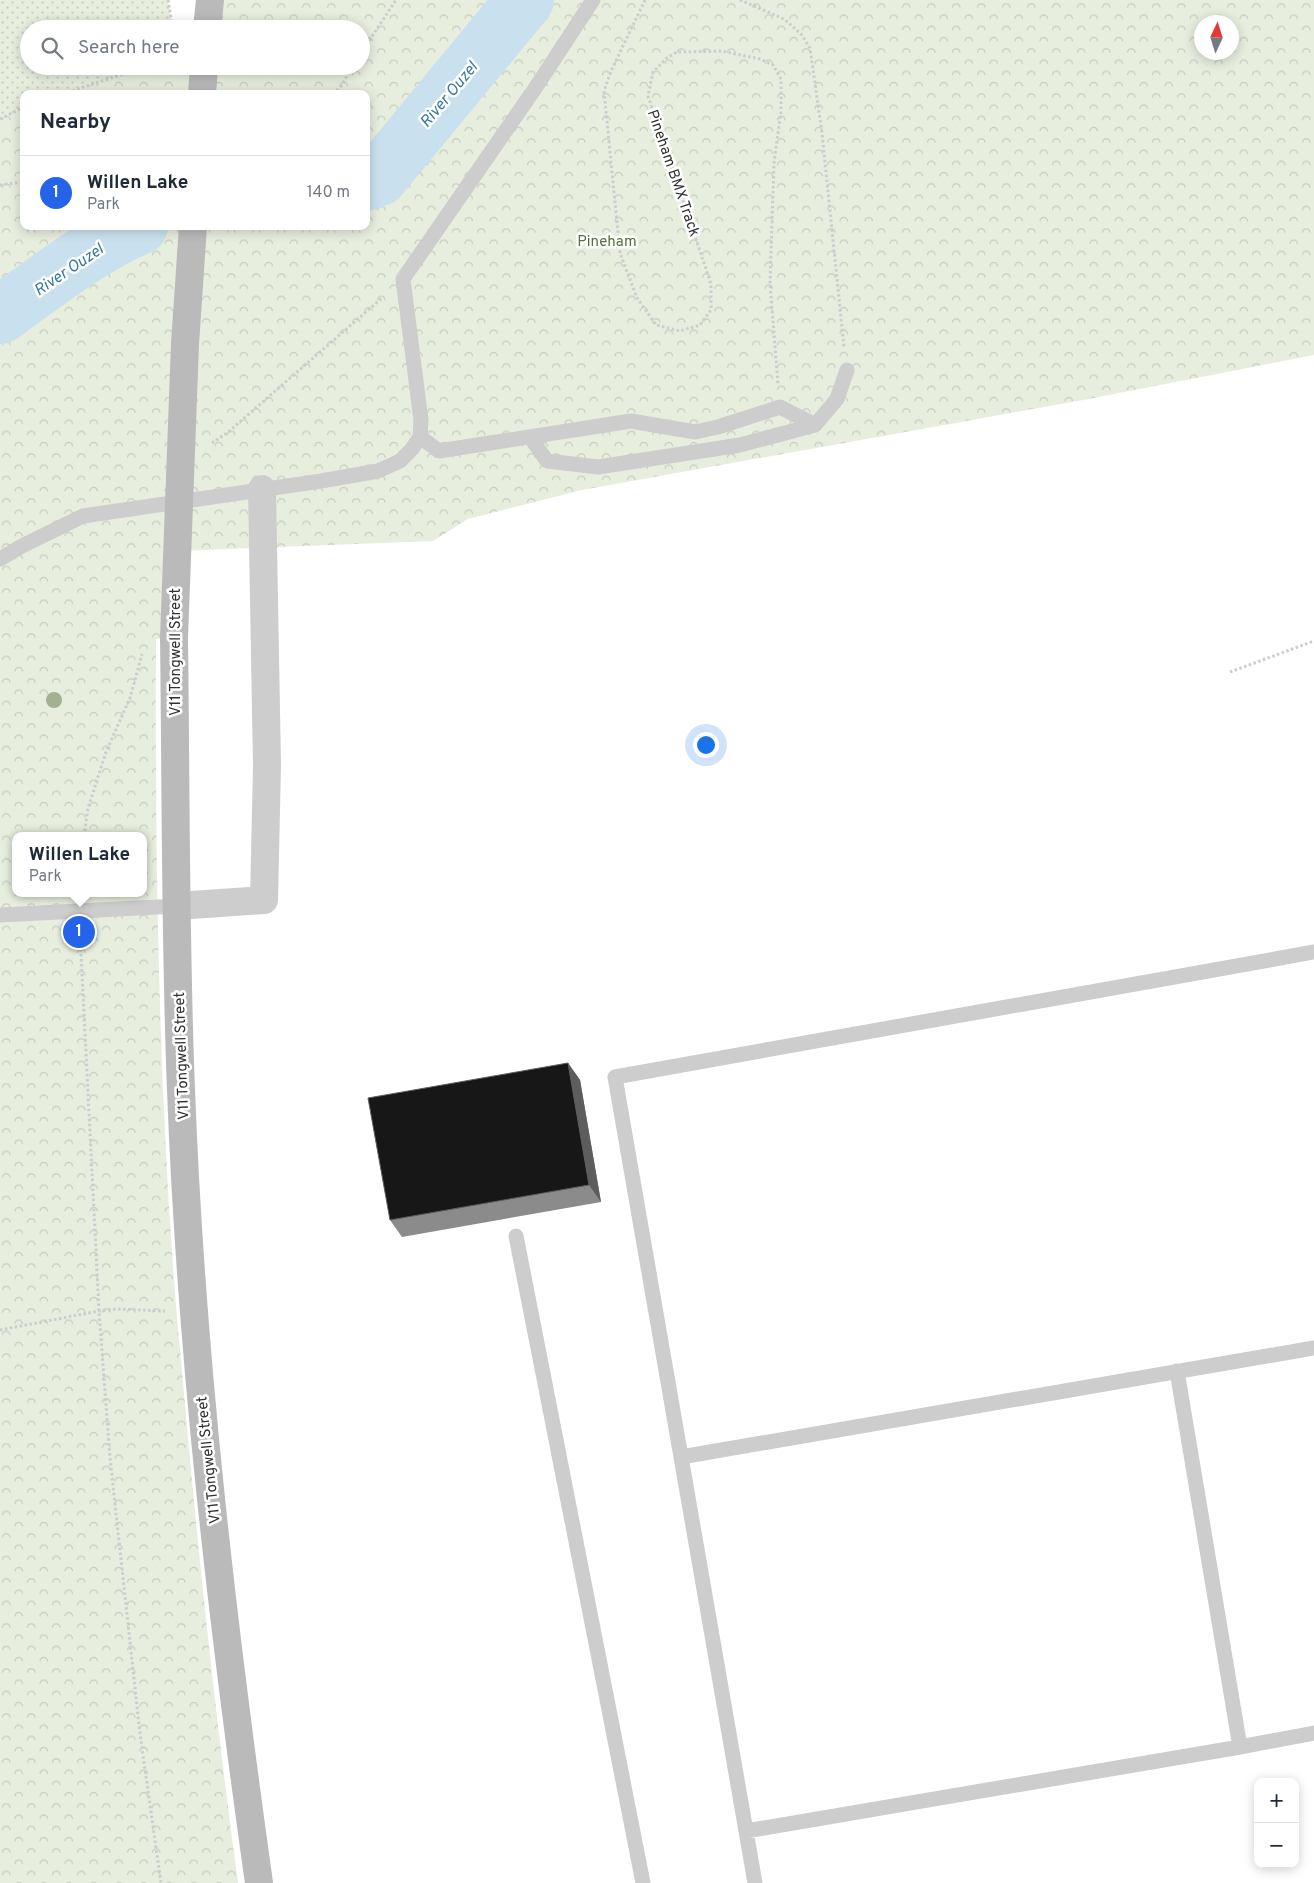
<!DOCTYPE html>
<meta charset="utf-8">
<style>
:root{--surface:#fff;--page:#f2f2f3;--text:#1f2937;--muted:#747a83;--line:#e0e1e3;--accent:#2563eb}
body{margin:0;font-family:Overpass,sans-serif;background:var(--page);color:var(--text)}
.controls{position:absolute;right:15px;bottom:15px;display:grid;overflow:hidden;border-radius:10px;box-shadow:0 2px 12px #0003}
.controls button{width:45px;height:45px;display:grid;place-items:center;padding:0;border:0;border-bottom:1px solid var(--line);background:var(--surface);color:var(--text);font:25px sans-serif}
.compass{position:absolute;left:1194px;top:15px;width:45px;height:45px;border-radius:50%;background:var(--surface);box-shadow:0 2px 12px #0003;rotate:4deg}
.you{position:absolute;left:705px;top:744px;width:18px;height:18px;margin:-12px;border:4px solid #fff;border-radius:50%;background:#1a73e8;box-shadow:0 0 0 8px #1a73e833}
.badge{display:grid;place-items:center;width:32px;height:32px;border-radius:50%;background:var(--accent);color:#fff;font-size:16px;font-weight:700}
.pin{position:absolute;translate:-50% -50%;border:2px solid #fff;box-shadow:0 1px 5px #0006}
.popup{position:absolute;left:12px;top:832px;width:135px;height:65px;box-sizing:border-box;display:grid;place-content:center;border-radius:10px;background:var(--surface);filter:drop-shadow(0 1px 4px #0005);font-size:16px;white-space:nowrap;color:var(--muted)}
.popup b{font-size:19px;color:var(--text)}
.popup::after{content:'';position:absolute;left:50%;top:100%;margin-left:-10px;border:10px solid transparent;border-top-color:var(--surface)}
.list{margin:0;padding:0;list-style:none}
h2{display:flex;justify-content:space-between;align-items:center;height:65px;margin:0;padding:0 20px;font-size:21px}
h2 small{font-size:16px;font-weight:400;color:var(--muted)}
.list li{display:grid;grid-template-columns:32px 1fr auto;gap:15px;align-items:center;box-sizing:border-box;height:75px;padding:0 20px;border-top:1px solid var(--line)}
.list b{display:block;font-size:19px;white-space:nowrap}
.list p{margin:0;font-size:16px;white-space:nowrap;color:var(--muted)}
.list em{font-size:16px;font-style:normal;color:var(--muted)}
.icon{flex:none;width:28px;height:28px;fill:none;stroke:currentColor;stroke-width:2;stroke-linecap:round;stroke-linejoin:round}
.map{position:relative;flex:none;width:1314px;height:1883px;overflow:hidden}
.search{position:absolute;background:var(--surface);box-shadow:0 2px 12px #0003;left:20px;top:20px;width:350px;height:55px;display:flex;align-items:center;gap:12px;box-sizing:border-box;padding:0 18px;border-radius:28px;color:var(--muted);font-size:19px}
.panel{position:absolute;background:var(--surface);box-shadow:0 2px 12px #0003;left:20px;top:90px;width:350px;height:140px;border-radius:10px}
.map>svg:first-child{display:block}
</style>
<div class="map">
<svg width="1314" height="1883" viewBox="0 0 1314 1883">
<defs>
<pattern id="grass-dots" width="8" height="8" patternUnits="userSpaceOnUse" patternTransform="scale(1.25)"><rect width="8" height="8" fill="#e7eede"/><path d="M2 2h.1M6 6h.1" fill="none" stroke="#c6ccbf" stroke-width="1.8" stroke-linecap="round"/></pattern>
<pattern id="park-crowns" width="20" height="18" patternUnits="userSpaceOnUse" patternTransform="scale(1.25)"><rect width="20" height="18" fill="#e7eede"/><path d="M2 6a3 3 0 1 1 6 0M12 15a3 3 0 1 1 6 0" fill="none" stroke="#c6ccbf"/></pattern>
</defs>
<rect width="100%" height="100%" fill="#fff"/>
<path fill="url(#grass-dots)" d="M0,0H168L173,29H29V66H147L63,94H24V107L0,119Z"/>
<path fill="url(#park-crowns)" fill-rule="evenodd" d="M210,0H1314V355L1083,400L582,490L468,519L433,541L177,551L174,638L156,639C155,848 158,1057 173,1266C176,1316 182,1366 186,1416C200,1572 217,1728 238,1883H0V119L24,107V226H366V94H63L147,66H361V29H207ZM1202,22H1232V52H1202ZM15,836H143V893H15Z"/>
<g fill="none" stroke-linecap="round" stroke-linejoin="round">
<path stroke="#c9e1ef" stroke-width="58" d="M366,182L379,177L525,0
M0,315C44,284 89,247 139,226"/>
<path stroke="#cdcdcd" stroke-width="3" stroke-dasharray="2.5 2.5" stroke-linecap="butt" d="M168,0L173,29
M645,0L611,71L604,91L620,253L637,298L656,325L680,331L700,325L711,310V284L648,96L653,72L667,58L677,52L722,51L760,59L773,65L781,79V112L774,162L770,283L778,385
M740,0L784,19L801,34L810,48L822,133L844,347
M361,53L396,0
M63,94L147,66
M333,94L341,86L353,66
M0,119L24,107
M0,185L24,182
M212,443L227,433L382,298
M1230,672L1314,641
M84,836L88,808L106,752L130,698L142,654
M80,934L99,1311L110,1458L140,1734L161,1883
M0,1330L99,1311L117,1309L165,1311"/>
<path stroke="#cdcdcd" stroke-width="15" d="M420,437L439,451L631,421L695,432L718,427L780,407L815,425L837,399L847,370
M530,437L547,461L598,467L740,445L815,425
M0,559L20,547L83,516L321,481L378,471L400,461L412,449L420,437L421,420L403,279L536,87L593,0
M0,915L177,906
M516,1236L643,1883
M1177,1371L1240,1747
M681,1457L1314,1348
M746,1831L1240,1747L1314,1733
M755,1883L615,1077L1314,952"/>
<path stroke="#cdcdcd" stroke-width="28" d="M177,906L264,900L267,765L262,489"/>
<path stroke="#bababa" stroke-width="28" d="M207,29L210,0
M202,94L204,66
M174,638C176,789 175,940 181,1090C191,1356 222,1620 259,1883"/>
<path stroke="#bababa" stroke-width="28" d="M174,638L185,344L193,226"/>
</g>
<circle fill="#a2b093" cx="54" cy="700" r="8"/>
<path fill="#8b8b8b" d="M568,1063L580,1080L601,1202L402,1237L390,1220Z"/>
<path fill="#5d5d5d" d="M568,1063L580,1080L601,1202L589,1185Z"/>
<path fill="#171717" stroke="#5d5d5d" d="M568,1063L589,1185L390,1220L368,1098Z"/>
<g text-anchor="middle" stroke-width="5" stroke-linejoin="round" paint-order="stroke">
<g font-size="15" fill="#303030" stroke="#fff">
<text transform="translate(674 173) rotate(71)" y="5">Pineham BMX Track</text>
<text transform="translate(175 652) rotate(-90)" y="5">V11 Tongwell Street</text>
<text transform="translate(181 1056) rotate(-92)" y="5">V11 Tongwell Street</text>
<text transform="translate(208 1460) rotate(-96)" y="5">V11 Tongwell Street</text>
</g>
<g font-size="15" fill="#55703a" stroke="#fff">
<text x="607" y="246">Pineham</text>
</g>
<g font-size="16" font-style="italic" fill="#37769a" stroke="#fff">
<text transform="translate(448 94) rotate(-50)" y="6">River Ouzel</text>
<text transform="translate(68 269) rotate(-34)" y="6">River Ouzel</text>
</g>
</g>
</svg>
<div class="controls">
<button>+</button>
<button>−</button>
</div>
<svg class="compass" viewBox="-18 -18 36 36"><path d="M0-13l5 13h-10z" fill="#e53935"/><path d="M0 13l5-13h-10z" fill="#747a83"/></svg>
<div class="you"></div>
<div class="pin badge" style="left:79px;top:932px">1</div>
<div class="popup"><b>Willen Lake</b>Park</div>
<div class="search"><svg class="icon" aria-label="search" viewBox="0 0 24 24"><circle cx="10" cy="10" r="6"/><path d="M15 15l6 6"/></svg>Search here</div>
<section class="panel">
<h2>Nearby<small></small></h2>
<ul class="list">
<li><span class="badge">1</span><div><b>Willen Lake</b><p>Park</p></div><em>140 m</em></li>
</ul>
</section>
</div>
